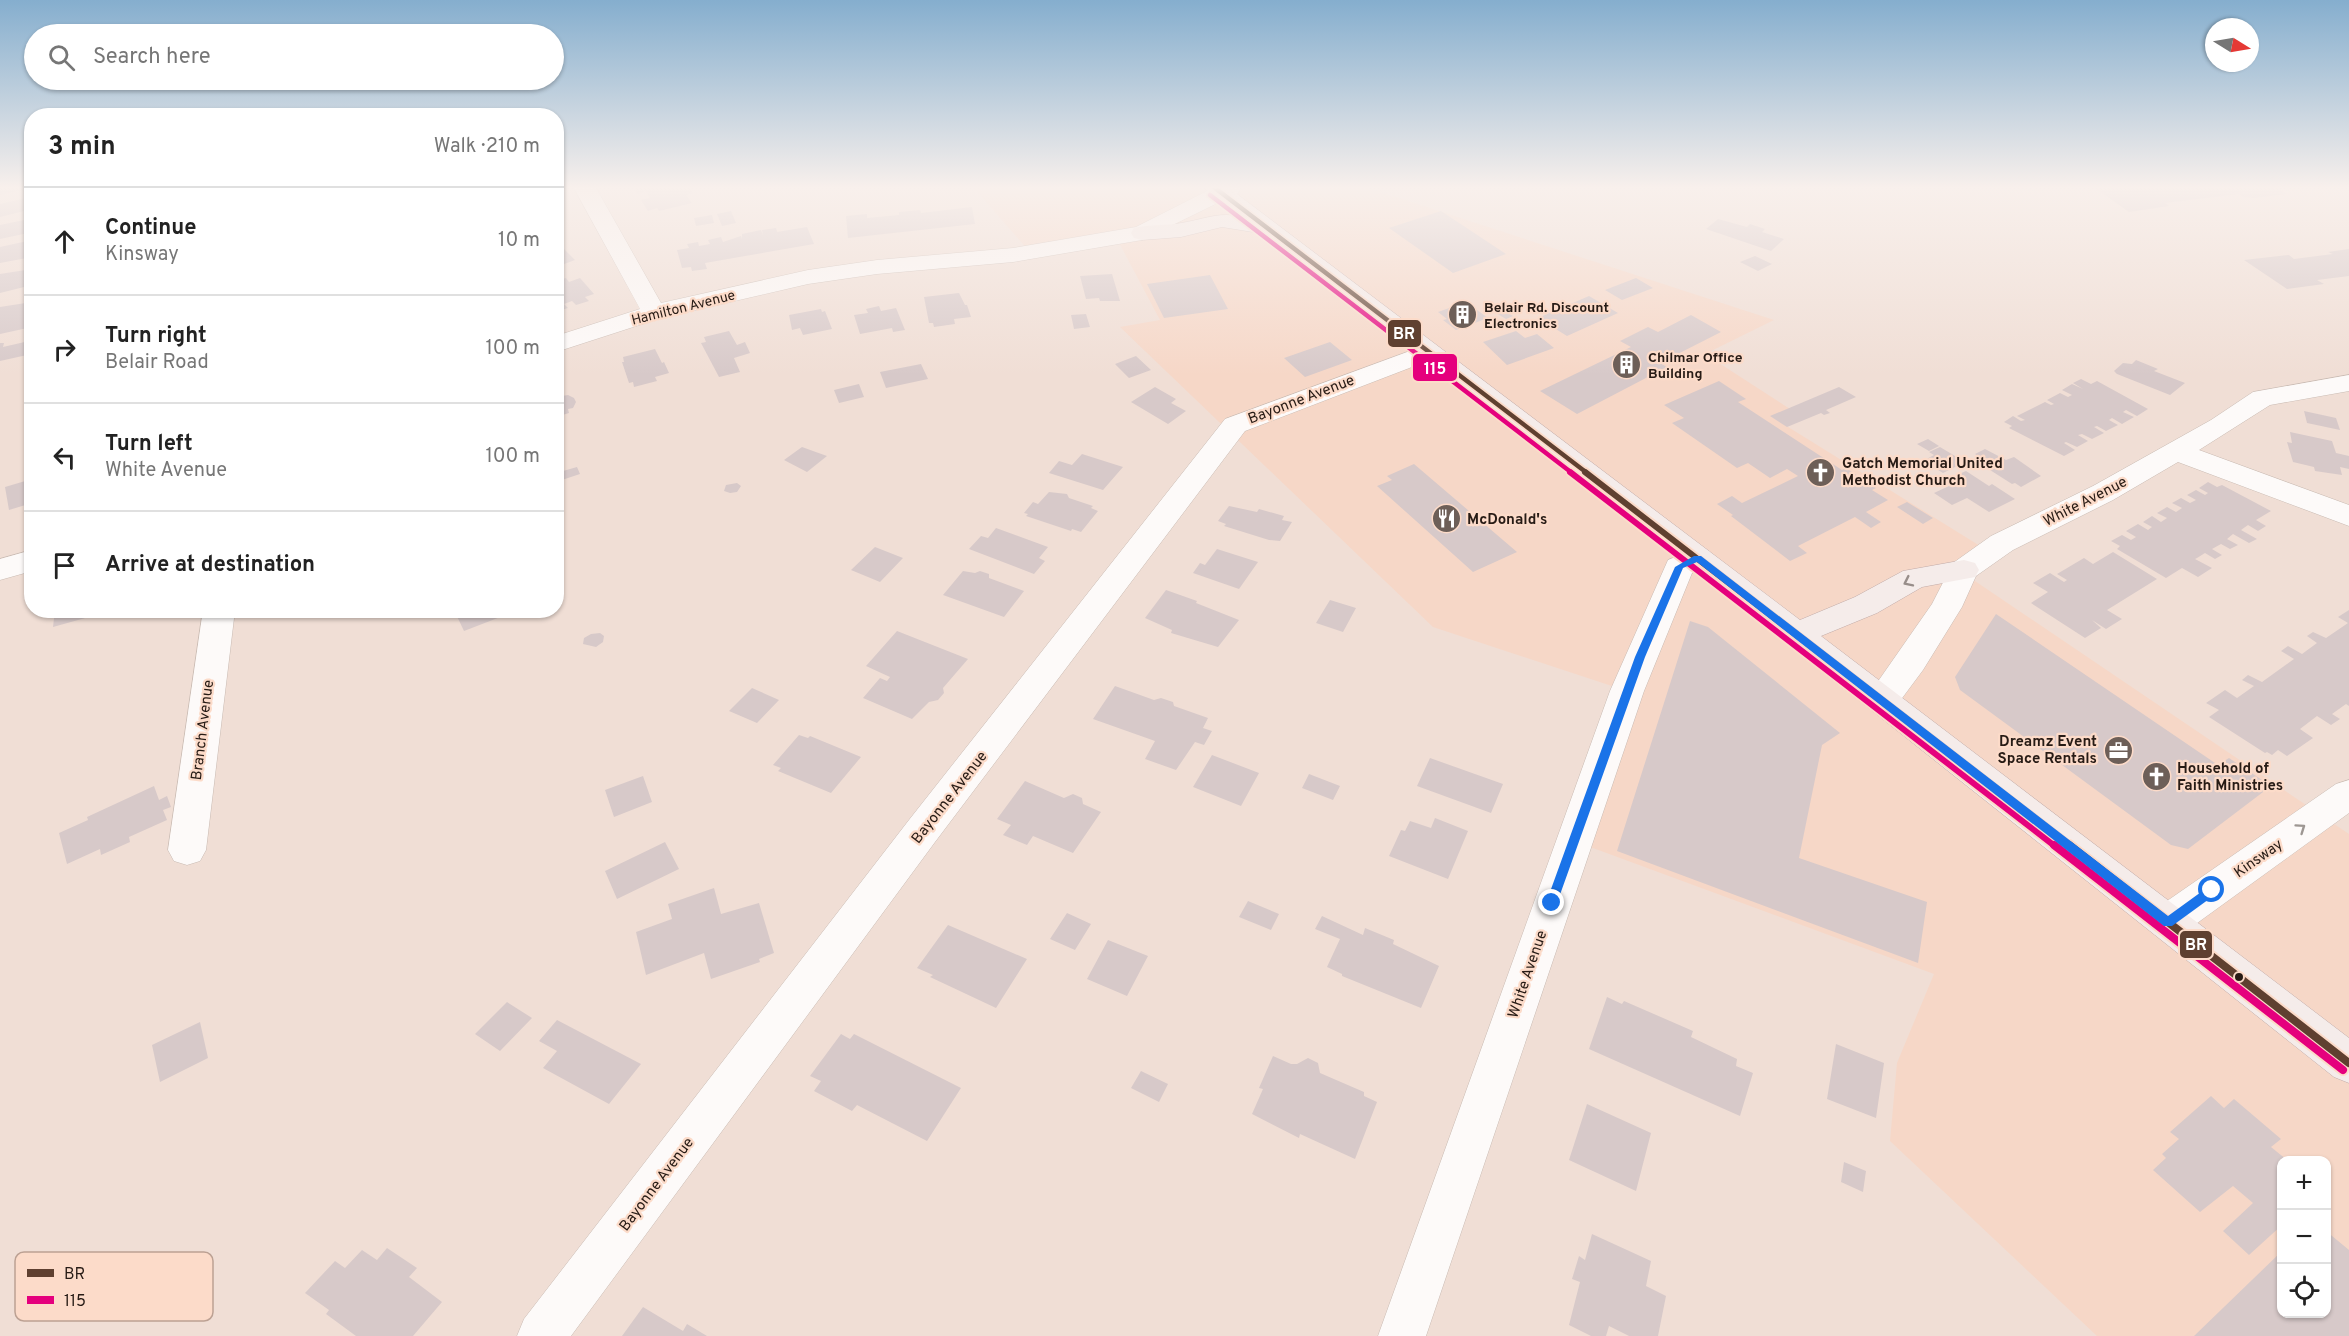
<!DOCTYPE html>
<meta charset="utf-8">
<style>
:root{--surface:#fff;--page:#f6f6f6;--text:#222;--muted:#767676;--line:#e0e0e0}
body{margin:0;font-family:Overpass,sans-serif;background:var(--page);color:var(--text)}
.controls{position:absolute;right:18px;bottom:18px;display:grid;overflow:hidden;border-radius:12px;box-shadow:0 2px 4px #0004}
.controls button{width:54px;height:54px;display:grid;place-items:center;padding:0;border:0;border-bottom:2px solid var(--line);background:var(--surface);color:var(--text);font:30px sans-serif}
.compass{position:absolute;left:2205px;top:18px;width:54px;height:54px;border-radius:50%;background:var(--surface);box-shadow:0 2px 4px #0004;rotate:101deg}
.stop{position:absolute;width:18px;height:18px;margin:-14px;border:4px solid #1a73e8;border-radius:50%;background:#fff}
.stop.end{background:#1a73e8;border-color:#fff;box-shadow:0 2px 6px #0008}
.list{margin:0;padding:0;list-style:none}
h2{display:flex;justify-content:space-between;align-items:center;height:78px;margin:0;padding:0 24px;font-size:26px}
h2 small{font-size:20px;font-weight:400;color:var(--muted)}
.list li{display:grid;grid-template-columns:39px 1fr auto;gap:18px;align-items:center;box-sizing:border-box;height:108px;padding:0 24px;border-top:2px solid var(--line)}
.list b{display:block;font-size:22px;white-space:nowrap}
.list p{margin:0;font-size:20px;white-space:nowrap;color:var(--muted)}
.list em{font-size:20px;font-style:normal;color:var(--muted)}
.icon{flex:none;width:33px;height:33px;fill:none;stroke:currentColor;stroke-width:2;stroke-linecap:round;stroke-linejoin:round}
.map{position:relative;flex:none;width:2349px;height:1336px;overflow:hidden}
.search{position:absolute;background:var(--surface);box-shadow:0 2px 4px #0004;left:24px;top:24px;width:540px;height:66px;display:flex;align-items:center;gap:15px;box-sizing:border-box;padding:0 21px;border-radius:33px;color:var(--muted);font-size:22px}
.panel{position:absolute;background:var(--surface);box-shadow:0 2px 4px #0004;left:24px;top:108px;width:540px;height:510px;border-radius:24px}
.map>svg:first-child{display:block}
</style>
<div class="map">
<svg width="2349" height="1336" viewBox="0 0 2349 1336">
<rect width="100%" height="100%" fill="#f0ded5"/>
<path fill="#f6d7c7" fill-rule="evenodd" d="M974,188H1368L1774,320L1705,354L1790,409L1772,417L1993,554L1972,579L2349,834V1336H2097L1890,1141L1897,1063L1934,974L1574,841L1627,691L1433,627L1120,327L1160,320L1117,239L1029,251ZM2282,1160H2326V1314H2282Z"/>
<path fill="#d7c9c9" d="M0,188H25V189L0,195Z
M689,188L693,193L686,195L692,203L659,211L657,208L648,211L641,200L650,198L646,191L638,194L634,189Z
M2095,188H2277L2287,194L2254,198L2243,197L2239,194L2165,203L2169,206L2129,212Z
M31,197L32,209L0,217V204Z
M972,207L975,224L848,238L846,216L867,214V218L899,215V212L910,211L920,210L921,213Z
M731,211L736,223L722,226L717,214Z
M1441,211L1506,254L1453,273L1389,228Z
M712,215L714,223L696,226L694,218Z
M29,219L28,233L0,239V225Z
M1718,219L1747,227L1750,224L1765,229L1762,232L1784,239L1771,251L1706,229Z
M807,227L814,244L705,263L707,269L692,271L691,267L682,268L677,250L689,248L687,244L698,242L699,246L710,244L708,240L721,237L723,242L741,236L742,239V234L761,230L763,235L762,230L776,228L777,232Z
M32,240V257L0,263V247Z
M563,248L575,260L556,267V250Z
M2349,249V276L2317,280L2324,284L2287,289L2244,260L2289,255L2294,259L2333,254L2328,252Z
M1755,256L1772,264L1758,271L1740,262Z
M32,269V285L0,293V274Z
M1112,274L1120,301H1100L1099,298L1086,299L1080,276Z
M1210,275L1228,309L1164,318L1147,284Z
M566,278L569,282L580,278L594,294L585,297L589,301L576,305L572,301L564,304L568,308L556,312V286L559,285L556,281Z
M1636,278L1653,288L1622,300L1605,290Z
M959,293L965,305H967L971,317L954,319L955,324L934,327L933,323H929L924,297Z
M1589,296L1618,313L1567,336L1538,318Z
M32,302V327L0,334V307Z
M1466,302L1488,318L1456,330L1443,320L1447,319L1438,312Z
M879,306L881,311L896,308L905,330L893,332L892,328L860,334L854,315L868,313L866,309Z
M1497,307L1513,316L1506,319L1491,310Z
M821,309L822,312L825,311L832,329L803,335L800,328L792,330L789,315Z
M1086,314L1090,327L1074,329L1071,315Z
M1691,315L1721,332L1660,363L1667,367L1577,414L1540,391L1631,347L1620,341L1648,327L1658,332Z
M729,331L737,345L745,342L750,353L734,358L740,372L719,377L701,343L706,342L704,337Z
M1516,331L1525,338L1537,334L1554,348L1507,365L1483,342Z
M29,341L27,355L0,361V343H4L3,347Z
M1330,342L1352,360L1305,377L1284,358Z
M655,349L662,363L664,362L669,373L655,377L657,381L634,387L633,382L629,383L622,362H624L623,357Z
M1136,356L1151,370L1129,378L1115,364Z
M2136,360L2158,369L2154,371L2185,383L2170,395L2117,374L2114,371L2123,363L2132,364Z
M921,364L928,379L886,388L880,372Z
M2081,379L2091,384L2097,381L2148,409L2137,416L2126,410L2123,412L2134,417L2122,424L2112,418L2109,420L2118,425L2106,431L2097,426L2094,427L2104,433L2092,439L2082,434L2078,435L2088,441L2077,447L2066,442L2064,443L2075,450L2064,456L2009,428L2012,426L2004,422L2013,416L2021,421L2025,420L2017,416L2045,402L2051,405L2054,404L2047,400L2060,393L2068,397L2072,395L2062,390L2072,384L2083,389L2073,383Z
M1719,381L1746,399L1738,402L1842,470L1846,468L1876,488L1872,490L1888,500L1866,512L1881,522L1871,528L1855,517L1798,546L1807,553L1790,561L1731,516L1733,515L1717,504L1732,496L1742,503L1798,476L1787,469L1770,478L1748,463L1737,468L1672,423L1684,418L1664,405Z
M556,383L562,396L568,395L574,398L576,402L573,408L568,409L569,413L556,417Z
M859,384L864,397L839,403L834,390Z
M1155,387L1176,399L1171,403L1186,411L1168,424L1131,402Z
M1839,387L1856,397L1826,410L1830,413L1824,415L1821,413L1787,427L1770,416Z
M2304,411L2336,418L2340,430L2307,423Z
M2290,432L2332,441L2336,453L2349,456V469L2340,467L2342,475L2315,471L2314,467L2293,462L2287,442L2292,443Z
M1928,439L1939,446L1929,451L1917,444Z
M802,447L813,451L827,456L807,472L784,460Z
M1940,447L1965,462L1943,473L1923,461L1934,455L1929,452Z
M1985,449L2006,460L2014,457L2041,476L2021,487L2015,483L2012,484L1990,470L1995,467L1975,454Z
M1082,454L1123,467L1103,490L1049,473L1059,461L1072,465Z
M1414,464L1517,552L1473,572L1377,486L1392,480L1387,476Z
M577,467L580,474L556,482V473Z
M1966,471L1989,486L1992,484L2015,499L1989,512L1967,498L1952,505L1934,493L1966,478L1959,474Z
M32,479V503L9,510L5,487Z
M2208,482L2217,487L2222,485L2271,511L2256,520L2266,526L2258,531L2248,525L2241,530L2257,539L2249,543L2233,534L2227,539L2238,545L2230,549L2221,544L2212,549L2222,555L2215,559L2205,553L2197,558L2195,559L2212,568L2198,577L2182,568L2166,578L2117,549L2120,546L2111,541L2122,535L2131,540L2136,537L2126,531L2138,524L2148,530L2152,527L2143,522L2152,516L2161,522L2167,518L2157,513L2167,507L2176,512L2182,508L2172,503L2181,498L2190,503L2196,500L2187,495L2196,490L2205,495L2208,493L2199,488Z
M737,483L741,486L737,492L730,493L724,491L726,485Z
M1049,492L1067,494L1069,498L1093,506L1091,508L1098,511L1081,532L1072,529L1071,531L1026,516L1028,514L1024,513L1033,502L1038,504Z
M1907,502L1933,518L1923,524L1897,507Z
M1229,506L1257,512L1259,509L1284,516L1282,520L1292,522L1280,541L1269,540L1224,526L1226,524L1218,521Z
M996,528L1048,547L1039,558L1045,561L1034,574L969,549L981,536L988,538Z
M875,547L903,558L880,582L851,570Z
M1217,549L1258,562L1239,589L1193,573L1200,563L1205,565Z
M2113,552L2157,579L2107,610L2122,619L2106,629L2092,620L2101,628L2085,638L2031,603L2048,592L2033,583L2050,573L2064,582L2067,580L2057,574L2084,558L2093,564Z
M963,571L975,573L980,571L989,574V578L1024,591L1004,617L943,595Z
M1166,590L1197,601L1196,603L1239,620L1218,647L1171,633L1172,630L1145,618Z
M1330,600L1356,608L1343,632L1316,623Z
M55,610H96V615L53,627Z
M454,610H516V611L464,631Z
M2349,610V706L2346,704L2332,714L2340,719L2331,725L2317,716L2300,729L2313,738L2287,756L2278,750L2272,755L2267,752L2265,753L2209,717L2219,710L2206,703L2225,690L2237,698L2254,686L2242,680L2248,675L2262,682L2294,659L2281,651L2288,646L2302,654L2317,643L2307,636L2313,632L2326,638L2348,623L2338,617Z
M1996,614L2218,765L2229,758L2271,786L2188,849L2171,845L1960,690L1955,677Z
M1690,621L1708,627L1840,733L1822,745L1799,858L1927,902L1918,963L1617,851Z
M897,631L968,659L943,688L944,693L938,700L929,702L912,719L863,698L880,678L887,681L890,677L866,666Z
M600,633L604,636L603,642L596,647L583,644L584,638L591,634Z
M1115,686L1154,700L1161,698L1173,702L1174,706L1208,718L1203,728L1212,731L1204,745L1195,742L1176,770L1145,759L1155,741L1093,719Z
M752,688L779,700L757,723L729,711Z
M799,735L808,738L810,736L861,757L831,793L778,771L781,768L773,765Z
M1212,755L1259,773L1241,806L1193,787Z
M1430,758L1503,784L1491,813L1417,786Z
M1309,774L1340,786L1333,800L1302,788Z
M643,776L652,802L614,817L605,790Z
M1025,781L1064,798L1073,794L1082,798L1083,804L1101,812L1073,853L1033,836L1027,845L1003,835L1011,825L997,819Z
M154,786L159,800L167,796L171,807L163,810L167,820L129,837L130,842L101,855L100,849L67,864L59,833L88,820L87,817Z
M1435,818L1468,831L1448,879L1389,856L1401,830L1405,831L1410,821L1431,828Z
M665,842L679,869L617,899L605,871Z
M714,888L721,914L759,903L774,953L759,959L760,962L711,979L704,953L646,975L636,932L672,919L668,904Z
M1248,901L1279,914L1271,930L1239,917Z
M1067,913L1091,924L1075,950L1050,939Z
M1322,916L1363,935L1365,928L1394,940L1393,944L1439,966L1421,1008L1342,976V974L1327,967L1340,939L1315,929Z
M948,925L1027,959L996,1008L930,977L933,975L917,968Z
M1108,940L1148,956L1127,996L1087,979Z
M1607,997L1622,1004L1624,1001L1693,1031L1691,1037L1737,1059L1736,1066L1753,1073L1740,1116L1589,1049Z
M507,1002L532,1018L500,1051L475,1034Z
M557,1020L641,1064L609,1104L543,1068L557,1051L539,1041Z
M200,1022L208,1058L160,1082L152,1045Z
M841,1034L850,1039L854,1034L961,1088L927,1141L857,1105L852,1111L814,1091L821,1081L810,1076Z
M1836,1044L1884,1063L1876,1118L1827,1099Z
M1273,1056L1291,1064H1297L1308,1058L1318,1063L1320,1073L1364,1092V1096L1377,1102L1355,1159L1300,1134L1299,1138L1252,1114L1263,1089L1259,1088Z
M1141,1071L1168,1084L1159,1102L1131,1088Z
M2211,1096L2224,1108L2234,1099L2281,1139L2271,1147L2287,1160H2282V1225L2249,1255L2223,1231L2253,1203L2233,1186L2200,1212L2153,1170L2166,1158L2162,1154L2179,1139L2170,1132Z
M1587,1104L1651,1133L1636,1191L1569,1160Z
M1844,1162L1866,1171L1863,1192L1841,1182Z
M2326,1231L2349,1250V1336H2194L2282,1251V1314H2326Z
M1592,1234L1651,1261L1646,1286L1666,1296L1658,1336H1629L1609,1326L1606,1336H1591L1569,1325L1580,1282L1572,1279L1579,1256L1585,1260Z
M387,1248L417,1268L409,1277L442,1302L413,1336H356L326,1314L329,1310L305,1293L335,1261L345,1268L362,1250L377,1260Z
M643,1307L683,1331L687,1324L707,1336H622Z"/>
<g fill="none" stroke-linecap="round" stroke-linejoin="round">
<defs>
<path id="minor" d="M574,188H596L661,303L808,270L877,260L1013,248L1136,227L1213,188H1241L1238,193L1142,240L1013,262L877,274L808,284L661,318L556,352V336L640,309Z
M1429,344L1438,347L1442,352L1438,357L1245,431L935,842L571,1336H517L524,1319L909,820L1225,419Z
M2349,375V391L2270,405L2199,450L2349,505V526L2178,462L2113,500L2013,550L1976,576L1962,607L1923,670L1894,709L1882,713L1870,709L1865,700L1932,604L1953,563L1991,536L2093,486L2211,420L2253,392Z
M1698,548L1709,551L1713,558L1709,565L1692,573L1644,691L1426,1336H1378L1610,691L1668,560Z
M32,550V571L0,580V559Z
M203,610H235L206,850L200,861L187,865L174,861L168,850Z
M2349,780V813L2182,934L2168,939L2154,934L2148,922L2154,910L2336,784Z"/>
<path id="major" d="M1204,188H1229L1800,620L1855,597L1903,571L1964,560L1975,563L1979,570L1975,577L1922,587L1877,613L1821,636L2349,1038V1083L2334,1077L1870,709L1259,233L1222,227L1181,237L1142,240L1134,238L1131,233L1134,228C1150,224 1166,226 1181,223C1201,220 1217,212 1237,216Z"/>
</defs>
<use href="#minor" stroke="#c8bab2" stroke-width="1"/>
<use href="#major" stroke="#c1aba8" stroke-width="1"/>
<use href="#minor" fill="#fdfaf9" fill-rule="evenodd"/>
<use href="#major" fill="#f5ecea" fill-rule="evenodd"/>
<defs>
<path id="bus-1-far2" d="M1215,188L1587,473"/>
<path id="bus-1-far1" d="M1585,472L2071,847"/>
<path id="bus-1" d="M2069,845L2349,1063"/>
<path id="bus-2-far2" d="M1210,195L1572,473"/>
<path id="bus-2-far1" d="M1570,472L2056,847"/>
<path id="bus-2" d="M2054,845L2343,1070"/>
</defs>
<use href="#bus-1-far2" stroke="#fcdbc9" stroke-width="8"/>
<use href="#bus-1-far1" stroke="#fcdbc9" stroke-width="10"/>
<use href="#bus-1" stroke="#fcdbc9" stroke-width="12"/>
<use href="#bus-2-far2" stroke="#fcdbc9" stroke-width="8"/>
<use href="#bus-2-far1" stroke="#fcdbc9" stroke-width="10"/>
<use href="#bus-2" stroke="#fcdbc9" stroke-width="12"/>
<use href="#bus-1-far2" stroke="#5f4030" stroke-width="4.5"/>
<use href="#bus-1-far1" stroke="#5f4030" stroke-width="6"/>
<use href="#bus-1" stroke="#5f4030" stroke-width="8"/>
<use href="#bus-2-far2" stroke="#e5007d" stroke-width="4.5"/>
<use href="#bus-2-far1" stroke="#e5007d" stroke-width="6"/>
<use href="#bus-2" stroke="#e5007d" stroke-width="8"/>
</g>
<defs><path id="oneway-chevron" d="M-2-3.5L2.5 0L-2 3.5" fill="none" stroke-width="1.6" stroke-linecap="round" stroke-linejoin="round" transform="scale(1.5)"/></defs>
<use stroke="#988e8a" href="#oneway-chevron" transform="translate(1908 582) rotate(154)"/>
<use stroke="#9d9692" href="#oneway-chevron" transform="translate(2301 828) rotate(-35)"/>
<linearGradient id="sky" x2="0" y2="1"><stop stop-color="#85aece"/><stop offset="0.5" stop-color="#f8f0ec"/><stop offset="1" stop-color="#f8f0ec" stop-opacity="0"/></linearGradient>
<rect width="2349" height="375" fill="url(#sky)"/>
<path fill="#1a73e8" d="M1694,556H1701L2168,916L2208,887H2216V894L2172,926H2164L1697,562L1683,568L1645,657L1557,903L1556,907H1548L1546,903L1635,657L1675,567Z"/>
<defs>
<symbol id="building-disc" viewBox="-11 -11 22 22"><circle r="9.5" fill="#6d5f58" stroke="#fcdbc9"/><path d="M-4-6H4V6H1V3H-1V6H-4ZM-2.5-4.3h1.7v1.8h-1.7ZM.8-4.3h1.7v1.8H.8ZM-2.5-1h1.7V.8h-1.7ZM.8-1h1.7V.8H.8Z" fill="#fff"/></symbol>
<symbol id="church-disc" viewBox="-11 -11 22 22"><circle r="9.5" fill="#6d5f58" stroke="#fcdbc9"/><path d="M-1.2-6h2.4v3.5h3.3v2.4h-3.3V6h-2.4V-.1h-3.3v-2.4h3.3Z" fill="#fff"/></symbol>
<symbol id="restaurant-disc" viewBox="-11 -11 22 22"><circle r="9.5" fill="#6d5f58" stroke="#fcdbc9"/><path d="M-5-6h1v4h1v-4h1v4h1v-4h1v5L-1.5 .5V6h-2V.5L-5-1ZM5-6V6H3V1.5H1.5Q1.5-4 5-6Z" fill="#fff"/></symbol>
<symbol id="office-disc" viewBox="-11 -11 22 22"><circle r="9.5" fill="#6d5f58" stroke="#fcdbc9"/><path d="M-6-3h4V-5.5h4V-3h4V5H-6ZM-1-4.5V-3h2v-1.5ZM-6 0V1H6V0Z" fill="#fff"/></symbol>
</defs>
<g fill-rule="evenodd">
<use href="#building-disc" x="1446" y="298" width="33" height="33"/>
<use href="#building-disc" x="1610" y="348" width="33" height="33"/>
<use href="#church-disc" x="1804" y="456" width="33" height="33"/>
<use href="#restaurant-disc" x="1430" y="502" width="33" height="33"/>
<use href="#office-disc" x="2102" y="734" width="33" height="33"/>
<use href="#church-disc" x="2140" y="760" width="33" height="33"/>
</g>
<circle fill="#271b15" stroke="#fcdbc9" stroke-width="2" cx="2239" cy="977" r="5"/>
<g text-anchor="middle" stroke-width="4.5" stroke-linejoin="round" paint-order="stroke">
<g font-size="14" fill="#271b15" stroke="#fcdbc9">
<text transform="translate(683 307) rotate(-14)" y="5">Hamilton Avenue</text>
</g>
<g font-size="14" font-weight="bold" fill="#271b15" stroke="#fcdbc9" text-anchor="start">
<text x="1484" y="312">Belair Rd. Discount<tspan x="1484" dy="16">Electronics</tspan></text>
<text x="1648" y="362">Chilmar Office<tspan x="1648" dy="16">Building</tspan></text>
</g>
<g font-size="15" fill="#271b15" stroke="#fcdbc9">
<text transform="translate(1301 399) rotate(-21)" y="5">Bayonne Avenue</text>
<text transform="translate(2085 501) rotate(-27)" y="5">White Avenue</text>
<text transform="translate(202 730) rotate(-83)" y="5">Branch Avenue</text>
<text transform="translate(949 797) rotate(-52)" y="5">Bayonne Avenue</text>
<text transform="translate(2258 858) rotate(-35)" y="5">Kinsway</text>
<text transform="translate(1527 974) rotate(-71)" y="5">White Avenue</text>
<text transform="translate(656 1184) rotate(-53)" y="5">Bayonne Avenue</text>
</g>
<g font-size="15" font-weight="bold" fill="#271b15" stroke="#fcdbc9" text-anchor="start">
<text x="1842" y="468">Gatch Memorial United<tspan x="1842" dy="17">Methodist Church</tspan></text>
<text x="1467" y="524">McDonald's</text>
<text x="2097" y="746" text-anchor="end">Dreamz Event<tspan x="2097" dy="17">Space Rentals</tspan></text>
<text x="2177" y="773">Household of<tspan x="2177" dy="17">Faith Ministries</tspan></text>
</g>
</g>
<rect x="15" y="1252" width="198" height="69" rx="9" fill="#fcdbc9" stroke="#bca193" stroke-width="1.5"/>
<rect x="27" y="1269" width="27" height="8" fill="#5f4030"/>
<rect x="27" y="1296" width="27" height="8" fill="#e5007d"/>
<g font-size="16" fill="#271b15">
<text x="64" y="1279">BR</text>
<text x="64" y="1306">115</text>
</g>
<g stroke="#fcdbc9" stroke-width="2">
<rect x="1387" y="319" width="35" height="29" rx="6" fill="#5f4030"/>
<rect x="1412" y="353" width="46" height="29" rx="6" fill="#e5007d"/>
<rect x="2179" y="930" width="34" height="29" rx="6" fill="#5f4030"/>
</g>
<g font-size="16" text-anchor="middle" font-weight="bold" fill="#fff">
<text x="1404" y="339">BR</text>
<text x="1435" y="374">115</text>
<text x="2196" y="950">BR</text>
</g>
</svg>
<div class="controls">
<button>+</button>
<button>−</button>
<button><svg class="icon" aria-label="locate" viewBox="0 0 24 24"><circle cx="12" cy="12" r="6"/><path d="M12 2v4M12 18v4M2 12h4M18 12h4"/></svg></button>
</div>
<svg class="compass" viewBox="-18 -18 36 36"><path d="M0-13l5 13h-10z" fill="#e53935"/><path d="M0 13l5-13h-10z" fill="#767676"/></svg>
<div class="stop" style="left:2212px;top:890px"></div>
<div class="stop end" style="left:1552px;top:903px"></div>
<div class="search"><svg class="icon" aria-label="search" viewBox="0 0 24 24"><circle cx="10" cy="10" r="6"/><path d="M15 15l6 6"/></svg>Search here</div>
<section class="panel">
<h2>3 min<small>Walk · 210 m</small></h2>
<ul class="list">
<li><svg class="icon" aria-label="ahead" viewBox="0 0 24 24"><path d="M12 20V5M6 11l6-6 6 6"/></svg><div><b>Continue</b><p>Kinsway</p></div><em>10 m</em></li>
<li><svg class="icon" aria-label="right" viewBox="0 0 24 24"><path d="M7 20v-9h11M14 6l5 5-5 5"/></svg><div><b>Turn right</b><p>Belair Road</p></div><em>100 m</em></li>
<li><svg class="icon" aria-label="left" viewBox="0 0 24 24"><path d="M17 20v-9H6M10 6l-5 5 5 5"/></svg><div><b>Turn left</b><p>White Avenue</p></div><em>100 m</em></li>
<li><svg class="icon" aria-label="arrive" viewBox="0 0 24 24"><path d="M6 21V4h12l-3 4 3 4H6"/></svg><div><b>Arrive at destination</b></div></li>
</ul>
</section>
</div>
